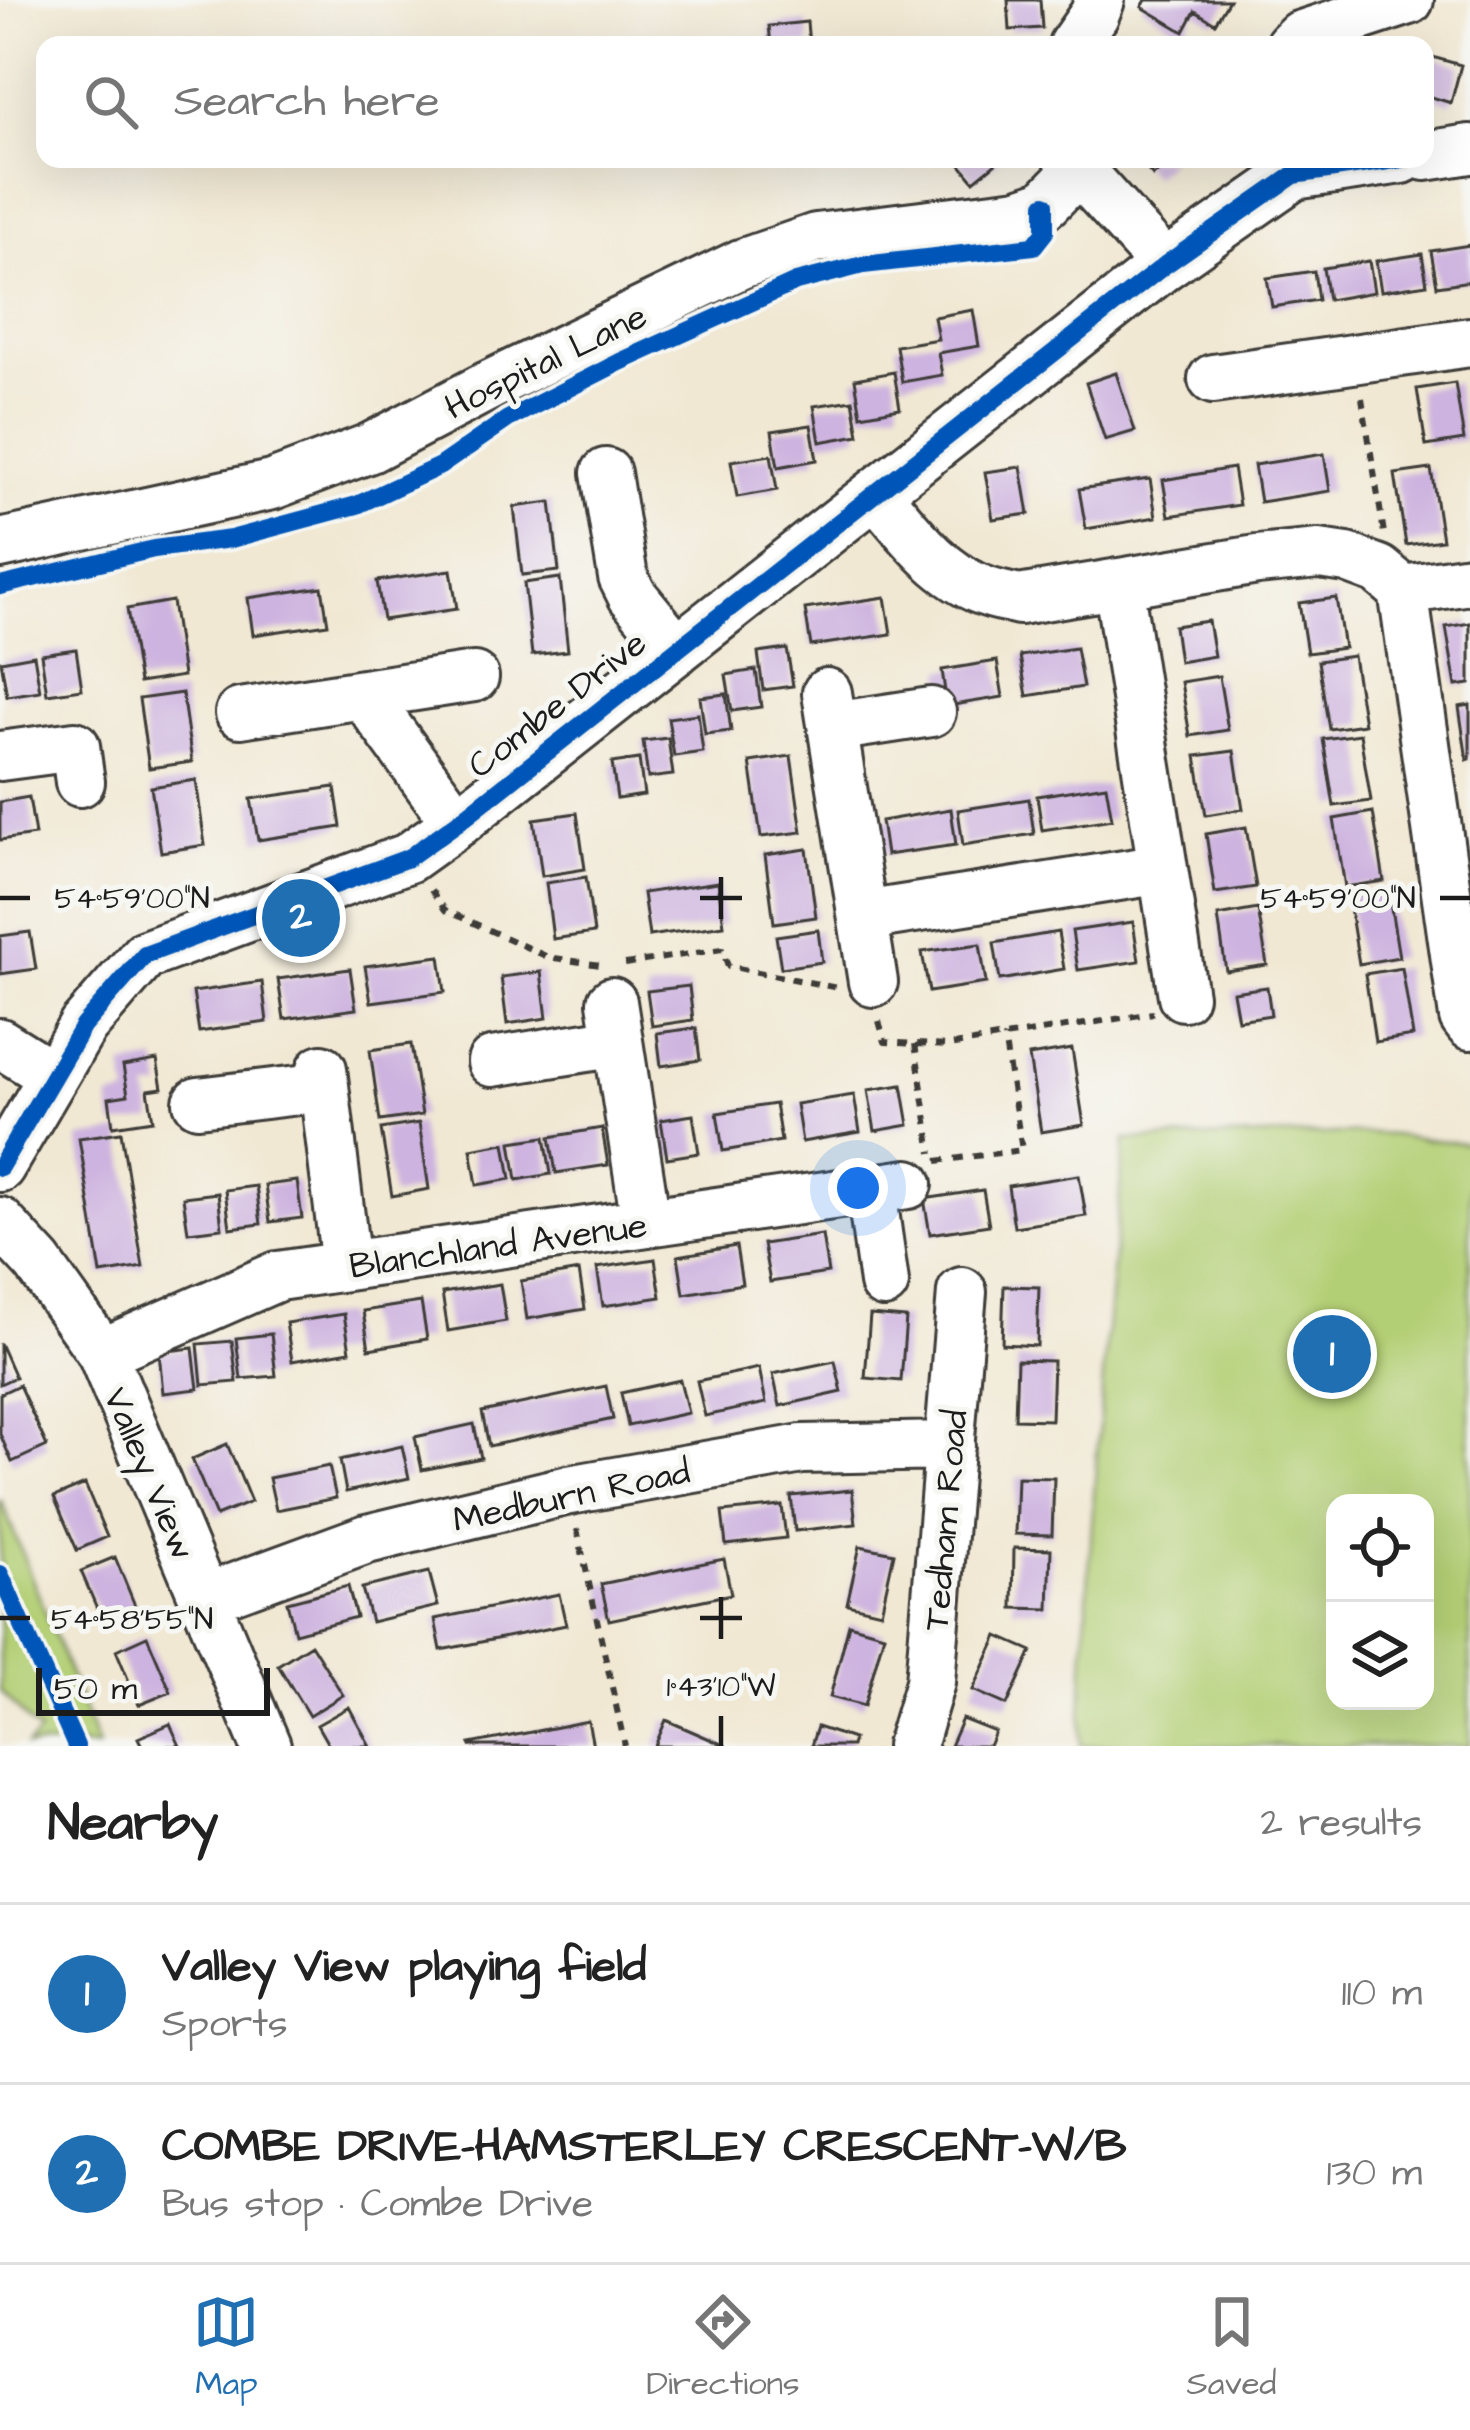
<!DOCTYPE html>
<meta charset="utf-8">
<style>
:root{--surface:#fff;--page:#f2f2f2;--text:#222;--muted:#767676;--line:#e0e0e0;--accent:#1f6fb2}
body{margin:0;font-family:"Architects Daughter",sans-serif;background:var(--page);color:var(--text)}
.controls{position:absolute;right:36px;bottom:36px;display:grid;overflow:hidden;border-radius:24px;box-shadow:0 12px 48px #0002}
.controls button{width:108px;height:108px;display:grid;place-items:center;padding:0;border:0;border-bottom:3px solid var(--line);background:var(--surface);color:var(--text);font:60px sans-serif}
.scale{position:absolute;left:36px;bottom:30px;width:234px;box-sizing:border-box;padding-left:12px;border:6px solid #1c1c1c;border-top:0;font-size:33px;line-height:42px;white-space:nowrap;color:#1c1c1c;-webkit-text-stroke:9px #f6f6f2;paint-order:stroke}
.you{position:absolute;left:858px;top:1188px;width:42px;height:42px;margin:-30px;border:9px solid #fff;border-radius:50%;background:#1a73e8;box-shadow:0 0 0 18px #1a73e833}
.badge{display:grid;place-items:center;width:78px;height:78px;border-radius:50%;background:var(--accent);color:#fff;font-size:39px;font-weight:700}
.pin{position:absolute;translate:-50% -50%;border:6px solid #fff;box-shadow:0 3px 12px #0006}
.list{margin:0;padding:0;list-style:none}
h2{display:flex;justify-content:space-between;align-items:center;height:156px;margin:0;padding:0 48px;font-size:51px}
h2 small{font-size:39px;font-weight:400;color:var(--muted)}
.list li{display:grid;grid-template-columns:78px 1fr auto;gap:36px;align-items:center;box-sizing:border-box;height:180px;padding:0 48px;border-top:3px solid var(--line)}
.list b{display:block;font-size:45px;white-space:nowrap}
.list p{margin:0;font-size:39px;white-space:nowrap;color:var(--muted)}
.list em{font-size:39px;font-style:normal;color:var(--muted)}
.icon{flex:none;width:66px;height:66px;fill:none;stroke:currentColor;stroke-width:2;stroke-linecap:round;stroke-linejoin:round}
.map{position:relative;flex:none;width:1470px;height:1746px;overflow:hidden}
.search{position:absolute;background:var(--surface);box-shadow:0 12px 48px #0002;left:36px;right:36px;top:36px;height:132px;display:flex;align-items:center;gap:30px;box-sizing:border-box;padding:0 42px;border-radius:24px;color:var(--muted);font-size:45px}
.sheet{height:516px;background:var(--surface)}
nav{display:flex;justify-content:space-around;align-items:center;box-sizing:border-box;height:168px;border-top:3px solid var(--line);background:var(--surface);font-size:33px;color:var(--muted)}
nav a{display:grid;justify-items:center;gap:6px}
nav .on{color:var(--accent)}
.map>svg:first-child{display:block}
</style>
<div class="map">
<svg width="1470" height="1746" viewBox="0 0 1470 1746">
<rect width="100%" height="100%" fill="#f6f6f2"/>
<filter id="ink" filterUnits="userSpaceOnUse"><feTurbulence type="fractalNoise" baseFrequency=".00833" numOctaves="2"/><feDisplacementMap in="SourceGraphic" scale="24" xChannelSelector="R" yChannelSelector="G"/><feConvolveMatrix kernelMatrix="1 2 1 2 8 2 1 2 1" color-interpolation-filters="sRGB"/></filter>
<filter id="wash" filterUnits="userSpaceOnUse"><feTurbulence type="fractalNoise" baseFrequency=".004" numOctaves="4" result="noise"/><feDisplacementMap in="SourceGraphic" scale="48" xChannelSelector="R" yChannelSelector="G"/><feGaussianBlur stdDeviation="2.7" result="paint"/><feColorMatrix in="noise" values="0 0 0 0 0 0 0 0 0 0 0 0 0 0 0 0 0 1.4 0 .05"/><feComposite in="paint" operator="in"/></filter>
<g filter="url(#wash)">
<rect width="100%" height="100%" fill="#f1e8d3"/>
<path fill="#b3cf75" stroke="#687648" stroke-width="3" fill-rule="evenodd" d="M1376,1133L1470,1144V1746H1081C1087,1544 1105,1342 1125,1140ZM1335,1503H1425V1701H1335Z
M0,1499L5,1510L98,1746H27L39,1733L0,1690Z"/>
<g id="blocks">
<path fill="#cdb3df" d="M1008,0H1040L1042,28L1010,30Z
M1146,0H1229L1215,23L1195,11L1184,32L1142,7Z
M807,22L809,45H771L769,26Z
M1425,55L1461,65L1451,103L1425,95Z
M956,159H1001L974,181Z
M1138,159H1172L1153,176Z
M1470,245V281L1437,286L1431,251Z
M1422,254L1427,284L1381,291L1376,261Z
M1369,261L1374,292L1328,300L1323,268Z
M1314,271L1318,300L1272,307L1267,278Z
M973,310L979,346L938,353L942,375L902,382L896,346L938,339L934,317Z
M894,372L900,408L861,415L855,379Z
M1116,373L1135,431L1105,440L1086,383Z
M1455,383L1464,440L1426,446L1417,389Z
M853,400L859,435L820,442L814,406Z
M811,425L817,460L778,467L772,431Z
M1324,454L1330,491L1260,502L1254,465Z
M771,455L777,490L737,497L731,461Z
M1021,467L1029,514L993,519L985,472Z
M1233,468L1239,505L1169,516L1163,480Z
M1431,469L1442,540L1406,545L1395,474Z
M1150,479L1156,517L1086,529L1079,489Z
M551,502L559,571L522,575L514,507Z
M451,570L457,609L383,620L377,581Z
M560,578L568,651L532,655L524,583Z
M322,587L328,624L253,635L248,598Z
M885,597L891,634L811,646L805,609Z
M1336,598L1344,648L1307,653L1299,603Z
M172,601L183,676L139,683L127,609Z
M1208,621L1214,656L1179,662L1174,626Z
M1470,623V684L1456,686L1446,627Z
M1076,648L1083,687L1027,696L1020,656Z
M76,649L82,689L47,694L41,654Z
M787,649L793,686L763,690L758,653Z
M34,655L40,691L7,696L1,661Z
M1353,656L1364,724L1329,729L1318,661Z
M997,661L1003,697L947,706L942,670Z
M756,670L761,707L732,711L726,675Z
M1219,676L1228,730L1190,736L1181,682Z
M182,693L192,762L149,768L139,699Z
M726,694L731,731L705,734L700,697Z
M1470,705V759L1467,760L1459,707Z
M698,714L703,752L674,756L668,718Z
M1360,734L1371,801L1334,806L1323,739Z
M668,738L673,775L648,778L643,741Z
M1234,751L1243,809L1206,815L1196,756Z
M791,756L802,832L761,837L750,762Z
M639,759L644,795L617,799L612,763Z
M196,780L205,845L161,852L151,787Z
M1106,785L1112,819L1042,830L1037,796Z
M335,787L341,827L258,840L251,799Z
M29,797L35,835L0,840V802Z
M1029,799L1034,834L963,845L958,810Z
M951,809L956,845L886,855L881,821Z
M1373,812L1384,881L1345,887L1334,819Z
M577,813L585,869L542,876L534,819Z
M1246,827L1256,887L1215,893L1206,834Z
M807,849L816,917L774,923L765,855Z
M586,877L594,933L553,939L546,883Z
M718,882L724,925L649,936L643,893Z
M1388,890L1399,957L1359,964L1348,896Z
M1258,909L1267,965L1226,971L1218,916Z
M1133,922L1139,961L1078,970L1072,931Z
M818,930L822,962L781,968L776,936Z
M30,932L36,969L0,974V936Z
M1058,932L1064,969L1000,980L994,943Z
M980,944L986,983L929,992L922,952Z
M440,956L445,992L371,1002L365,966Z
M1402,968L1413,1036L1375,1042L1365,974Z
M350,969L356,1009L284,1019L278,979Z
M541,972L547,1018L507,1024L501,977Z
M262,982L267,1022L199,1032L193,992Z
M689,986L693,1020L652,1026L647,991Z
M1267,987L1271,1015L1238,1020L1233,992Z
M696,1028L700,1060L661,1066L657,1033Z
M411,1044L422,1115L380,1121L370,1050Z
M1072,1049L1084,1125L1041,1132L1029,1056Z
M157,1060L162,1088L148,1090L153,1120L113,1126L109,1098L128,1095L123,1066Z
M902,1085L909,1125L875,1131L868,1090Z
M854,1095L860,1132L802,1142L796,1104Z
M775,1104L781,1141L723,1151L717,1113Z
M693,1115L699,1153L667,1158L661,1120Z
M419,1123L429,1189L392,1196L381,1129Z
M602,1128L608,1165L556,1173L550,1137Z
M121,1132L143,1267L101,1274L79,1138Z
M545,1137L551,1174L517,1180L511,1142Z
M505,1143L511,1179L477,1185L471,1149Z
M1079,1175L1086,1216L1014,1227L1008,1186Z
M297,1181L302,1218L270,1222L265,1185Z
M256,1186L261,1224L230,1228L225,1190Z
M983,1190L989,1225L930,1234L924,1199Z
M218,1193L222,1228L188,1232L183,1197Z
M822,1235L828,1273L770,1282L763,1244Z
M736,1246L742,1284L684,1294L678,1256Z
M655,1259L661,1297L603,1306L597,1268Z
M579,1271L585,1309L527,1319L521,1281Z
M500,1284L506,1321L448,1331L442,1293Z
M1004,1286L1039,1287L1037,1346L1002,1344Z
M421,1302L427,1339L369,1349L363,1311Z
M344,1314L350,1351L292,1361L286,1323Z
M870,1315L906,1318L901,1381L865,1378Z
M271,1334L276,1376L241,1379L236,1338Z
M232,1341L237,1382L202,1385L198,1344Z
M0,1343L15,1377L0,1384Z
M193,1348L198,1389L163,1393L159,1352Z
M1017,1360L1053,1361L1051,1420L1015,1419Z
M835,1361L842,1392L780,1406L773,1374Z
M759,1368L766,1403L705,1416L697,1381Z
M680,1380L688,1413L628,1426L621,1393Z
M19,1385L47,1446L12,1462L0,1434V1394Z
M606,1386L613,1419L489,1446L482,1412Z
M474,1424L481,1458L422,1470L415,1437Z
M227,1444L251,1502L216,1516L192,1459Z
M402,1446L409,1478L346,1492L340,1460Z
M329,1466L336,1498L276,1510L269,1478Z
M1017,1477L1054,1478L1052,1535L1015,1534Z
M85,1484L107,1537L77,1550L54,1497Z
M852,1490L856,1524L795,1531L791,1496Z
M782,1506L786,1538L726,1545L722,1512Z
M860,1546L894,1553L881,1612L847,1604Z
M1014,1548L1051,1549L1049,1609L1013,1608Z
M115,1557L138,1613L105,1627L81,1571Z
M724,1559L731,1594L609,1620L601,1584Z
M429,1572L438,1606L371,1622L362,1588Z
M348,1586L356,1617L295,1633L287,1602Z
M559,1594L566,1625L441,1650L435,1619Z
M849,1624L884,1634L864,1706L830,1697Z
M147,1636L171,1692L139,1705L116,1650Z
M998,1636L1032,1651L1007,1705L973,1690Z
M311,1644L343,1695L309,1716L278,1665Z
M349,1707L370,1746H329L317,1725Z
M962,1719L995,1732L989,1746H950Z
M666,1720L726,1746H655Z
M588,1721L593,1746H471L470,1744Z
M170,1724L180,1746H142L138,1738Z
M817,1727L853,1739L851,1746H811Z"/>
</g>
</g>
<g filter="url(#ink)">
<use href="#blocks" fill-opacity="0" stroke="#3c3b37" stroke-width="3"/>
<g fill="none" stroke-linecap="round" stroke-linejoin="round">
<defs>
<path id="minor" d="M1073,45L1094,15L1100,0
M1290,45L1299,36L1409,0
M1425,156L1470,149
M1069,159L1165,265
M1213,379L1470,342
M606,473L623,577L632,595L677,650
M876,494C906,528 937,573 982,590C994,595 1007,597 1019,600L1257,560L1319,554L1347,558L1379,570L1403,590L1464,1017L1470,1025
M0,544L272,485L370,448L490,385L741,264L816,238L1019,213L1045,204L1079,169
M1118,583L1183,996
M1403,590L1470,580
M827,693L873,982
M363,694L457,823
M240,713L474,677
M833,727L931,712
M0,756L75,746L80,782
M863,916L1163,869
M612,1002L646,1222
M0,1043L53,1076
M492,1062L618,1042
M322,1069L346,1266
M198,1102L324,1087
M0,1167L83,1026L145,955L408,858L457,823L1165,265L1294,175L1402,159
M871,1189L884,1283
M0,1222L38,1263L102,1353L266,1746
M102,1353L278,1276L908,1184
M204,1599L367,1539L569,1490L802,1449L950,1446
M911,1746L930,1682L962,1292"/>
</defs>
<use href="#minor" stroke="#3c3b37" stroke-width="54"/>
<path stroke="#3c3b37" stroke-width="6" stroke-dasharray="9 9" stroke-linecap="butt" d="M1362,398L1384,533
M431,890L445,910L548,957L600,965
M625,964L722,949L728,966L838,988
M879,1021L885,1042L948,1046L1153,1013
M915,1044L932,1153
M937,1161L1022,1150L1004,1037
M577,1529L625,1746"/>
<use href="#minor" stroke="#fff" stroke-width="48"/>
<defs>
<path id="cycleway" d="M0,586L154,549L231,539L357,505L440,466L508,419L620,362L796,282L863,265L1034,246L1045,232V204
M0,1167L83,1026L145,955L408,858L457,823L1165,265L1294,175L1402,159
M0,1574L76,1746"/>
</defs>
<use href="#cycleway" stroke="#f6f6f2" stroke-width="26"/>
<use href="#cycleway" stroke="#0057b8" stroke-width="18"/>
</g>
</g>
<path fill="none" stroke="#1c1c1c" stroke-width="4.5" d="M721,877V919M0,898H30M700,898H742M1440,898H1470M721,1597V1639M0,1618H30M700,1618H742M721,1716V1746"/>
<g text-anchor="middle" stroke-width="10" stroke-linejoin="round" paint-order="stroke">
<g font-size="36" fill="#1c1c1c" stroke="#f6f6f2">
<text transform="translate(545 360) rotate(-26)" y="13">Hospital Lane</text>
<text transform="translate(556 703) rotate(-38)" y="13">Combe Drive</text>
<text transform="translate(498 1244) rotate(-8)" y="13">Blanchland Avenue</text>
<text transform="translate(151 1473) rotate(67)" y="13">Valley View</text>
<text transform="translate(571 1494) rotate(-12)" y="13">Medburn Road</text>
<text transform="translate(944 1520) rotate(-85)" y="13">Tedham Road</text>
</g>
</g>
<g font-size="30" text-anchor="middle" fill="#1c1c1c" stroke="#f6f6f2" stroke-width="10" stroke-linejoin="round" paint-order="stroke">
<text x="132" y="908">54°59'00"N</text>
<text x="1338" y="908">54°59'00"N</text>
<text x="132" y="1629">54°58'55"N</text>
<text x="721" y="1696">1°43'10"W</text>
</g>
</svg>
<div class="controls">
<button><svg class="icon" aria-label="locate" viewBox="0 0 24 24"><circle cx="12" cy="12" r="6"/><path d="M12 2v4M12 18v4M2 12h4M18 12h4"/></svg></button>
<button><svg class="icon" aria-label="layers" viewBox="0 0 24 24"><path d="M12 4l9 5-9 5-9-5zM3 14l9 5 9-5"/></svg></button>
</div>
<div class="scale">50 m</div>
<div class="you"></div>
<div class="pin badge" style="left:1332px;top:1354px">1</div>
<div class="pin badge" style="left:301px;top:918px">2</div>
<div class="search"><svg class="icon" aria-label="search" viewBox="0 0 24 24"><circle cx="10" cy="10" r="6"/><path d="M15 15l6 6"/></svg>Search here</div>
</div>
<section class="sheet">
<h2>Nearby<small>2 results</small></h2>
<ul class="list">
<li><span class="badge">1</span><div><b>Valley View playing field</b><p>Sports</p></div><em>110 m</em></li>
<li><span class="badge">2</span><div><b>COMBE DRIVE-HAMSTERLEY CRESCENT-W/B</b><p>Bus stop · Combe Drive</p></div><em>130 m</em></li>
</ul>
</section>
<nav>
<a class="on"><svg class="icon" aria-label="map" viewBox="0 0 24 24"><path d="M3 6l6-2 6 2 6-2v14l-6 2-6-2-6 2zM9 4v14M15 6v14"/></svg>Map</a>
<a><svg class="icon" aria-label="directions" viewBox="0 0 24 24"><path d="M12 3l9 9-9 9-9-9zM9 14v-3h6M13 9l2 2-2 2"/></svg>Directions</a>
<a><svg class="icon" aria-label="saved" viewBox="0 0 24 24"><path d="M7 4h10v16l-5-4-5 4z"/></svg>Saved</a>
</nav>
